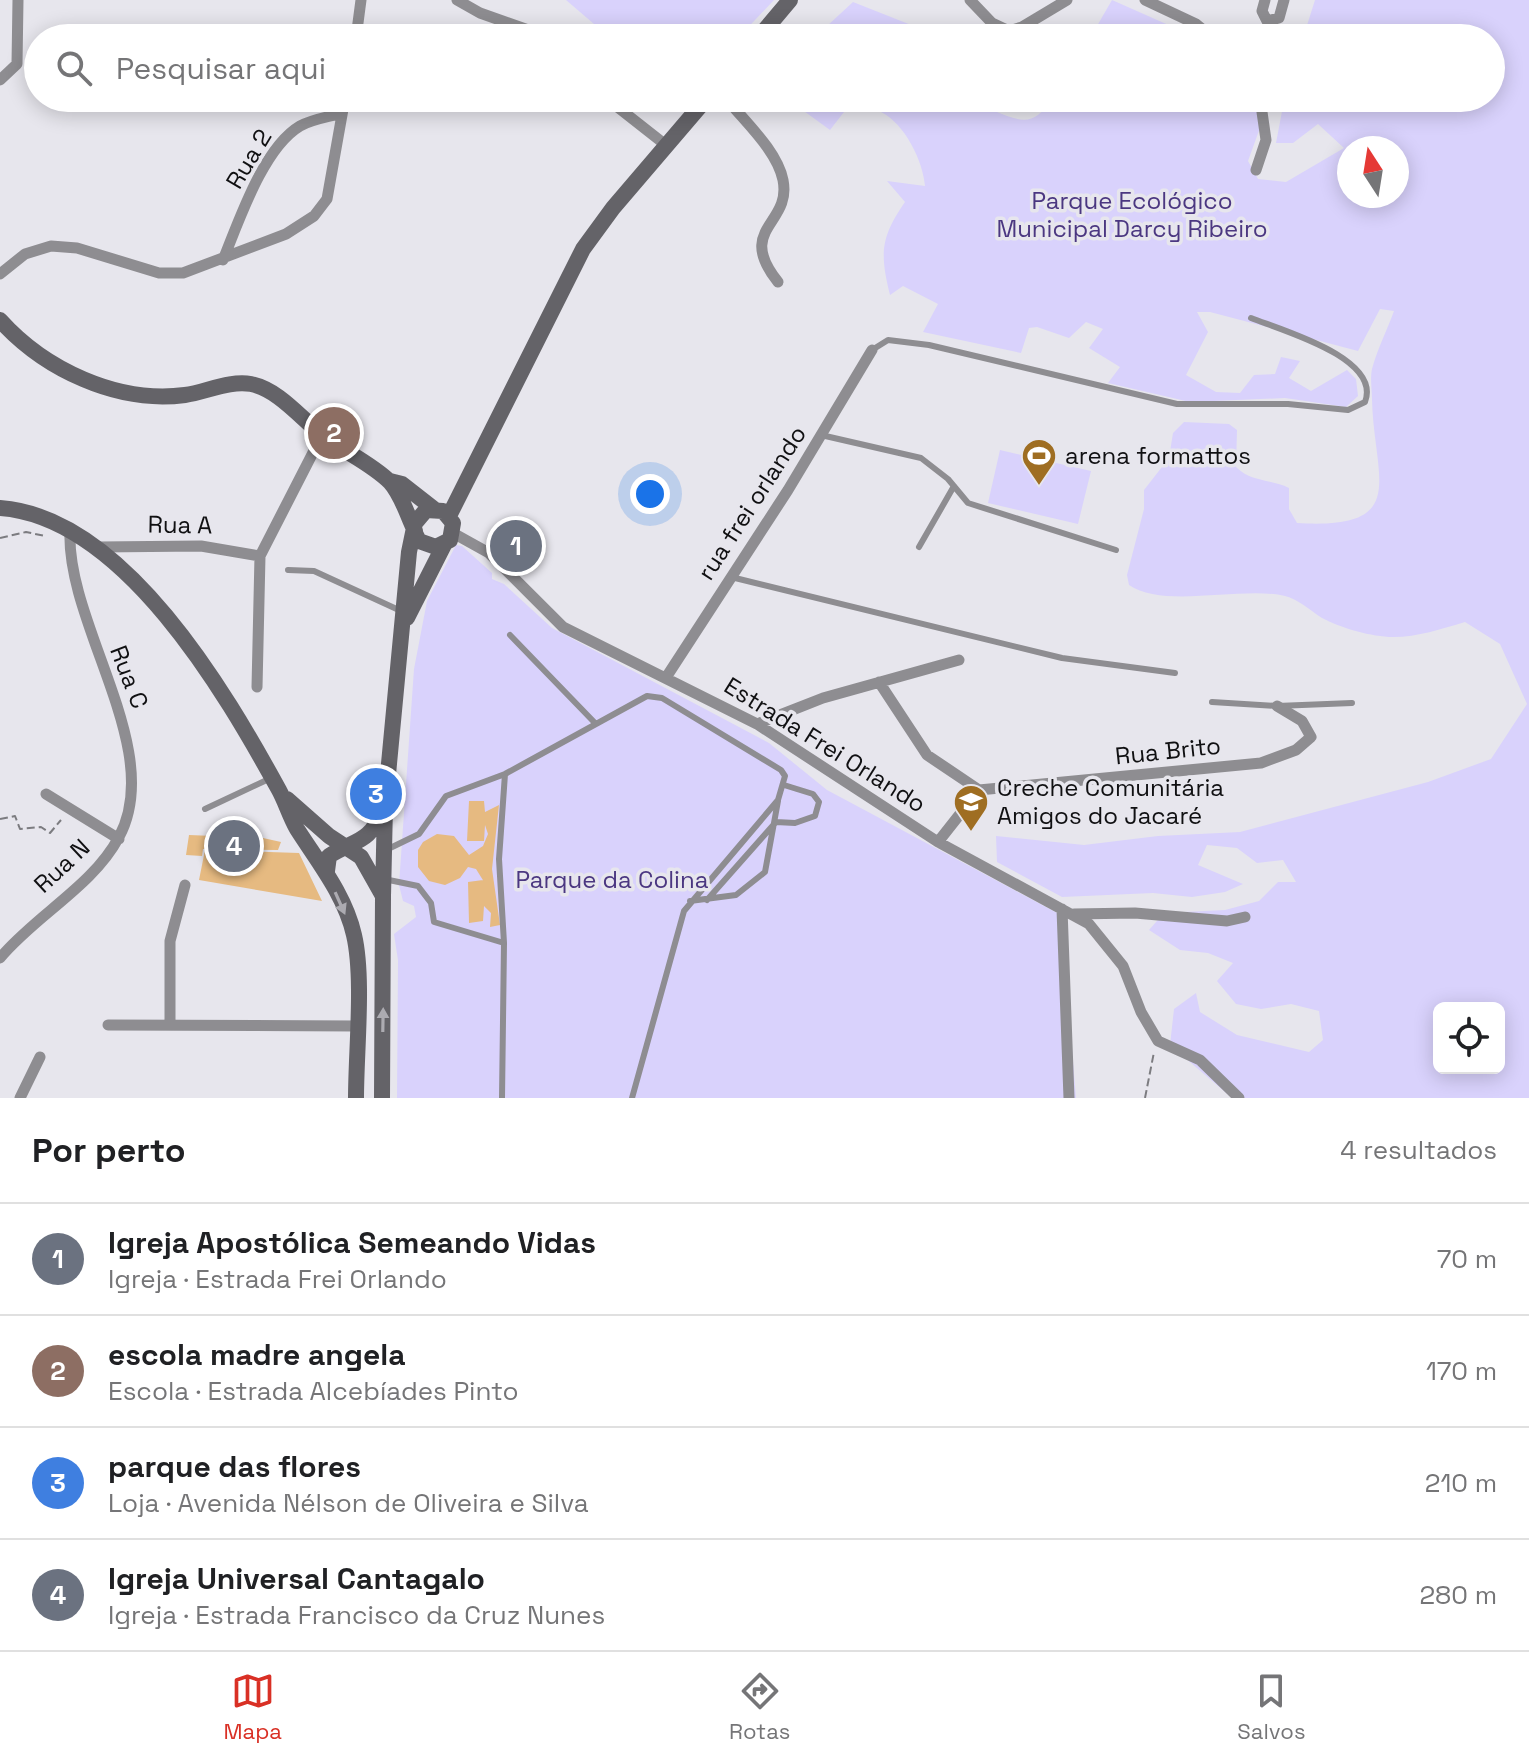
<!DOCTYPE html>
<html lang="pt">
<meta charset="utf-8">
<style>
:root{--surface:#fff;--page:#f6f6f6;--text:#202124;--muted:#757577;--line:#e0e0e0;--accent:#d93025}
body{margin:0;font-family:"Space Grotesk",sans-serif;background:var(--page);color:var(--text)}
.controls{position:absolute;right:24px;bottom:24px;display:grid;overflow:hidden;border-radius:12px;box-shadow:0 4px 20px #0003}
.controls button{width:72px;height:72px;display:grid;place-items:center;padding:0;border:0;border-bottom:2px solid var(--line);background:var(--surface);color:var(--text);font:40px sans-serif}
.compass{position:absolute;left:1337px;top:136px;width:72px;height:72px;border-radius:50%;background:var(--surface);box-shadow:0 4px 20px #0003;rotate:348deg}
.you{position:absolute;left:650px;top:494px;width:28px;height:28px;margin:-20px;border:6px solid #fff;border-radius:50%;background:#1a73e8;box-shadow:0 0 0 12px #1a73e833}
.badge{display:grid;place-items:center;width:52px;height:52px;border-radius:50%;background:var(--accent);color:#fff;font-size:26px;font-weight:700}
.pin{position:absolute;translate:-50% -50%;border:4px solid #fff;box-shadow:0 2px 8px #0006}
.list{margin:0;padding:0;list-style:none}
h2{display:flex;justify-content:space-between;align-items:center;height:104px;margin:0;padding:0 32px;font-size:34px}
h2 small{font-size:26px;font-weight:400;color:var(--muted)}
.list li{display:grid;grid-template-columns:52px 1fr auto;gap:24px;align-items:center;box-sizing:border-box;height:112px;padding:0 32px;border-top:2px solid var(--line)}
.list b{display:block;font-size:30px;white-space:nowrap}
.list p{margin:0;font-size:26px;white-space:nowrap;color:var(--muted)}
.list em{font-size:26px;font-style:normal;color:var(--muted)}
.icon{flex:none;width:44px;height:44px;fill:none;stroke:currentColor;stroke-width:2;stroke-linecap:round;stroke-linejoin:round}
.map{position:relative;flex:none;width:1529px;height:1098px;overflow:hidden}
.search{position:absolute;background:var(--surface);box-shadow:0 4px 20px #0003;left:24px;right:24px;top:24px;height:88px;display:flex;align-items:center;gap:20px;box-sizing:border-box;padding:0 28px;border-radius:44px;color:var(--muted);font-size:30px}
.sheet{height:552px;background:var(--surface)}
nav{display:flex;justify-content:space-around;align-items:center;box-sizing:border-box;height:112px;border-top:2px solid var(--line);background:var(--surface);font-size:22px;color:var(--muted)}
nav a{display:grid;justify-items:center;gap:4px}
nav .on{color:var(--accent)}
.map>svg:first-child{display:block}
</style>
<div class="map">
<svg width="1529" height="1098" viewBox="0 0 1529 1098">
<rect width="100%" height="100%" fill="#e7e6ed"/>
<path fill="#d9d2fc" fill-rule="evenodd" d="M566,0H774L738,38H621L608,36Z
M1112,0L1182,31L1190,38H1090Z
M1315,0H1529V1098H1232L1170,1045L1174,1009L1196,993L1200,1012L1237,1035L1309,1052L1323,1040L1319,1011L1291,1004L1261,1009L1236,1004L1217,981L1233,963L1208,953L1180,950L1149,930L1164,913L1225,910L1259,901L1278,882H1296L1283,860L1257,863L1237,848L1207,845L1198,865L1243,884L1225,892L1192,897L1153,893L1062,897L997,862L996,836L1084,845L1158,836L1240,832L1428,782L1491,759L1527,704L1500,644L1465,622C1441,629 1418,637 1393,637C1372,637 1341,628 1322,618C1311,611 1298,599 1285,596C1242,586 1163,609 1129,585L1127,575L1144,509V490L1169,458L1173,433L1184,422L1229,424L1237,430L1236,467C1251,482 1270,479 1289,488V509L1297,523C1411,530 1374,479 1372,400C1372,390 1370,378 1372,369C1377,350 1387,330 1394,311L1380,309L1358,351L1210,312H1197L1208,332L1186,375L1216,392L1240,393L1254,375L1275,374L1281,357L1300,361L1289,378L1311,391L1347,370L1356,379L1358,396L1346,407L1285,398L1190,402L1108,383L1120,367L1089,348L1103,329L1086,322L1069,338L1037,327L1029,328L1021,353L923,332L938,304L903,286L890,295C880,254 880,238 905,202L887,181L925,186C923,161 905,124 881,112C873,107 860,105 851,103L830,130L786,98H1006L997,112C1027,124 1033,124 1054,98H1253L1265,114L1248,161L1258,179L1286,182L1344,148L1318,124L1293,143H1276L1283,106L1280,98H1491V38H1303ZM1349,148H1397V196H1349ZM1439,1008H1499V1068H1439Z
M853,2L944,38H814Z
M1000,450L1091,471L1078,524L988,503Z
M456,545L462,546L492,573V579L504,584L552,628L769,743L827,790L1061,915L1076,1098H397L398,960L394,934L416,917L414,906L403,901L399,885L414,669L427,601Z"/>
<path fill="#e6ba81" d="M469,801H484L485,812L499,805L492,869L500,925L490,927L491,913L484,906L483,921L469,923L468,882L483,880L486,885L476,869L468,867L460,878L445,885L429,881L418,867V850L423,842L437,834L454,836L469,855L483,846L488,834L485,825L484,841H467Z
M189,835L263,838L281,842L278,850L203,849L202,856L186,855Z
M205,850L299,853L322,901L199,880Z"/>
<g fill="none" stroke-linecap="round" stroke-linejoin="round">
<path stroke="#7c7c80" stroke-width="2" stroke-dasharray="8 4" stroke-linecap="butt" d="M0,538L26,532L45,536
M0,819L15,816L20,829L41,827L50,833L61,820
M1145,1098L1154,1052"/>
<path stroke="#8e8d91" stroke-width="6" d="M872,350L888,340L929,345L1177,404H1288L1348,410L1365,402C1382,358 1281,330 1251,318
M821,435L921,458L948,479L968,503L1116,550
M919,547L954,486
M288,570L314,571L401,611
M731,577L1062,658L1175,673
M510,635L595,723
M1212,702L1277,706L1352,703
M205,809L271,778
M386,850L419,834L446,796L505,774L647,696L662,698L781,770L785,776L778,800L684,911L632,1098
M384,879L418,886L431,903L434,922L504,943L502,1098
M707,900L776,822L795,823L815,816L819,802L813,794L784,785
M690,901L736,895L765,872L778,801
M504,943L499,859L505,774"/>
<path stroke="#8e8d91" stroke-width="11" d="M457,0L480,13L551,38
M970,0L992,23L1009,31L1022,27L1067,0
M1145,0L1196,24L1213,38
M1265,0L1262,11L1267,21L1279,18L1284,0
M356,38L361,0
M0,80L17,64L18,0
M606,98L667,146
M726,98C744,121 777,150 783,180C792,225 735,228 778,282
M1256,170L1266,140L1260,98
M223,260C239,221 263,148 300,126C312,119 329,117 342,113
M0,274L25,254L51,246L77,248L159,273H183L286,234L314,216L327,199L345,98
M453,533L489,553L563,627L757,724L938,842L1089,924L1123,966L1141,1012L1158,1041L1200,1060L1239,1098
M99,547L201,546L260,556L257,687
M260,556L322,435
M667,676L788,490L872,350
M879,682L927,755L979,790L1261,763L1296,750L1311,737L1302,721L1277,706
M757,724L823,698L959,660
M46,794L119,839
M938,842L979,790
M1062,909L1069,1098
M1074,914L1135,913L1227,921L1245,917
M0,958C36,915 93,886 119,837C166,750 66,625 70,531
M170,1024V941L185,885
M108,1025L356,1026
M20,1098L40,1057"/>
<path stroke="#646368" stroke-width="16" d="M758,38L790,0
M0,320C44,369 117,404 185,395C206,392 230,380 251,384C280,390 302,420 325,437C345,452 372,464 390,482C402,495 407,515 415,531
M390,481L402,484L434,509
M0,508C124,517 225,692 279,790C286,803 290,817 297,829C318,862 345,895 354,935C364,978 356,1051 356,1098
M449,516L583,249L613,208L707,98
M407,618L444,545
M287,799L329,836L361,857L383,896L382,1098
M327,871L329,856C356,839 369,844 383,810
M383,896L385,806L409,552L415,523L426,510L443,511L453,523L450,540L436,547L419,541L415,533"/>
</g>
<defs><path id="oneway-solid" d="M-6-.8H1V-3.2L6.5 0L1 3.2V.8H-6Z" transform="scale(2)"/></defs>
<g fill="#acabb1">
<use href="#oneway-solid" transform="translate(340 903) rotate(66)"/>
<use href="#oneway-solid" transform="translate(383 1020) rotate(-89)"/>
</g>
<defs>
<symbol id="stadium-pin" viewBox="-11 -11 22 30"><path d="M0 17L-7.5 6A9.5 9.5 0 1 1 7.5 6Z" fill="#9f6e22" stroke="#e7e6ed"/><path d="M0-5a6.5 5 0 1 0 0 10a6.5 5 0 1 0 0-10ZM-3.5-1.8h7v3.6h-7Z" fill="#fff"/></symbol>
<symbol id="school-pin" viewBox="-11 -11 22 30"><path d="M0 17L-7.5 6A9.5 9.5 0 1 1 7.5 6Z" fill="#9f6e22" stroke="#e7e6ed"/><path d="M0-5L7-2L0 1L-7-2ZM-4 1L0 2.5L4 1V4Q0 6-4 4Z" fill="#fff"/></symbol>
</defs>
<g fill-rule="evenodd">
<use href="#stadium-pin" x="1019" y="436" width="40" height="54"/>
<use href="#school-pin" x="951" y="782" width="40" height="54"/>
</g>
<g text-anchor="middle" stroke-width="7" stroke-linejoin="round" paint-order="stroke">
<g font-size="24" fill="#101012" stroke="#e7e6ed">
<text transform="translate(249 159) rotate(-59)" y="8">Rua 2</text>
<text transform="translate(752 503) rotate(-57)" y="8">rua frei orlando</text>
<text transform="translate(180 525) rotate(1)" y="8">Rua A</text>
<text transform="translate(129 677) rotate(69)" y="8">Rua C</text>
<text transform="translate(825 745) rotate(32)" y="8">Estrada Frei Orlando</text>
<text transform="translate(1168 751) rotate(-6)" y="8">Rua Brito</text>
<text transform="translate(62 866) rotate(-43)" y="8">Rua N</text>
</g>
<g font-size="24" fill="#4b3781" stroke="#e7e6ed">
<text x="1132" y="209">Parque Ecológico<tspan x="1132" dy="28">Municipal Darcy Ribeiro</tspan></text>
<text x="612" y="888">Parque da Colina</text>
</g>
<g font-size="24" fill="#101012" stroke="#e7e6ed" text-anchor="start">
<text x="1065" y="464">arena formattos</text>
<text x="997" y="796">Creche Comunitária<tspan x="997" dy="28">Amigos do Jacaré</tspan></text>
</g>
</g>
</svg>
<div class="controls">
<button><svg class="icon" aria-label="locate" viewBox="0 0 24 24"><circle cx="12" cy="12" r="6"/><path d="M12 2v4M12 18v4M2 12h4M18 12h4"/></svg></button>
</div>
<svg class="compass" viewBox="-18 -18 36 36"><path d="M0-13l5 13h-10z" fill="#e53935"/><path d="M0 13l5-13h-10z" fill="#757577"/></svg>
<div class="you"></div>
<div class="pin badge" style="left:516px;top:546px;background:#6b7280">1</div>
<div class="pin badge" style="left:334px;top:433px;background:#8d6e63">2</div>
<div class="pin badge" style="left:376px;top:794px;background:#3f7fe0">3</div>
<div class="pin badge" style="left:234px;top:846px;background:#6b7280">4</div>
<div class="search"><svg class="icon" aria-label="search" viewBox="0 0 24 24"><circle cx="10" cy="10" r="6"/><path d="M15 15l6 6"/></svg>Pesquisar aqui</div>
</div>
<section class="sheet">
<h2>Por perto<small>4 resultados</small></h2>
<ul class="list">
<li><span class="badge" style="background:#6b7280">1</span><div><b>Igreja Apostólica Semeando Vidas</b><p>Igreja · Estrada Frei Orlando</p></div><em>70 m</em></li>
<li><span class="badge" style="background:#8d6e63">2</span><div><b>escola madre angela</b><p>Escola · Estrada Alcebíades Pinto</p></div><em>170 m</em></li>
<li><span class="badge" style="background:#3f7fe0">3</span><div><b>parque das flores</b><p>Loja · Avenida Nélson de Oliveira e Silva</p></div><em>210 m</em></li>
<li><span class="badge" style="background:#6b7280">4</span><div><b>Igreja Universal Cantagalo</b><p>Igreja · Estrada Francisco da Cruz Nunes</p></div><em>280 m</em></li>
</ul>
</section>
<nav>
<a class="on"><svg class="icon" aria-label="map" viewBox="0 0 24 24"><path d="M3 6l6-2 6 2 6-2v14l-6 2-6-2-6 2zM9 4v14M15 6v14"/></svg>Mapa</a>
<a><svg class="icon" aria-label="directions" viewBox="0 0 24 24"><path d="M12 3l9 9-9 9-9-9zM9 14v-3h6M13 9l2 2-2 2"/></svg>Rotas</a>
<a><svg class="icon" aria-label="saved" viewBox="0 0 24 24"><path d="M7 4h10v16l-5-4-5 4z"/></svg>Salvos</a>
</nav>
